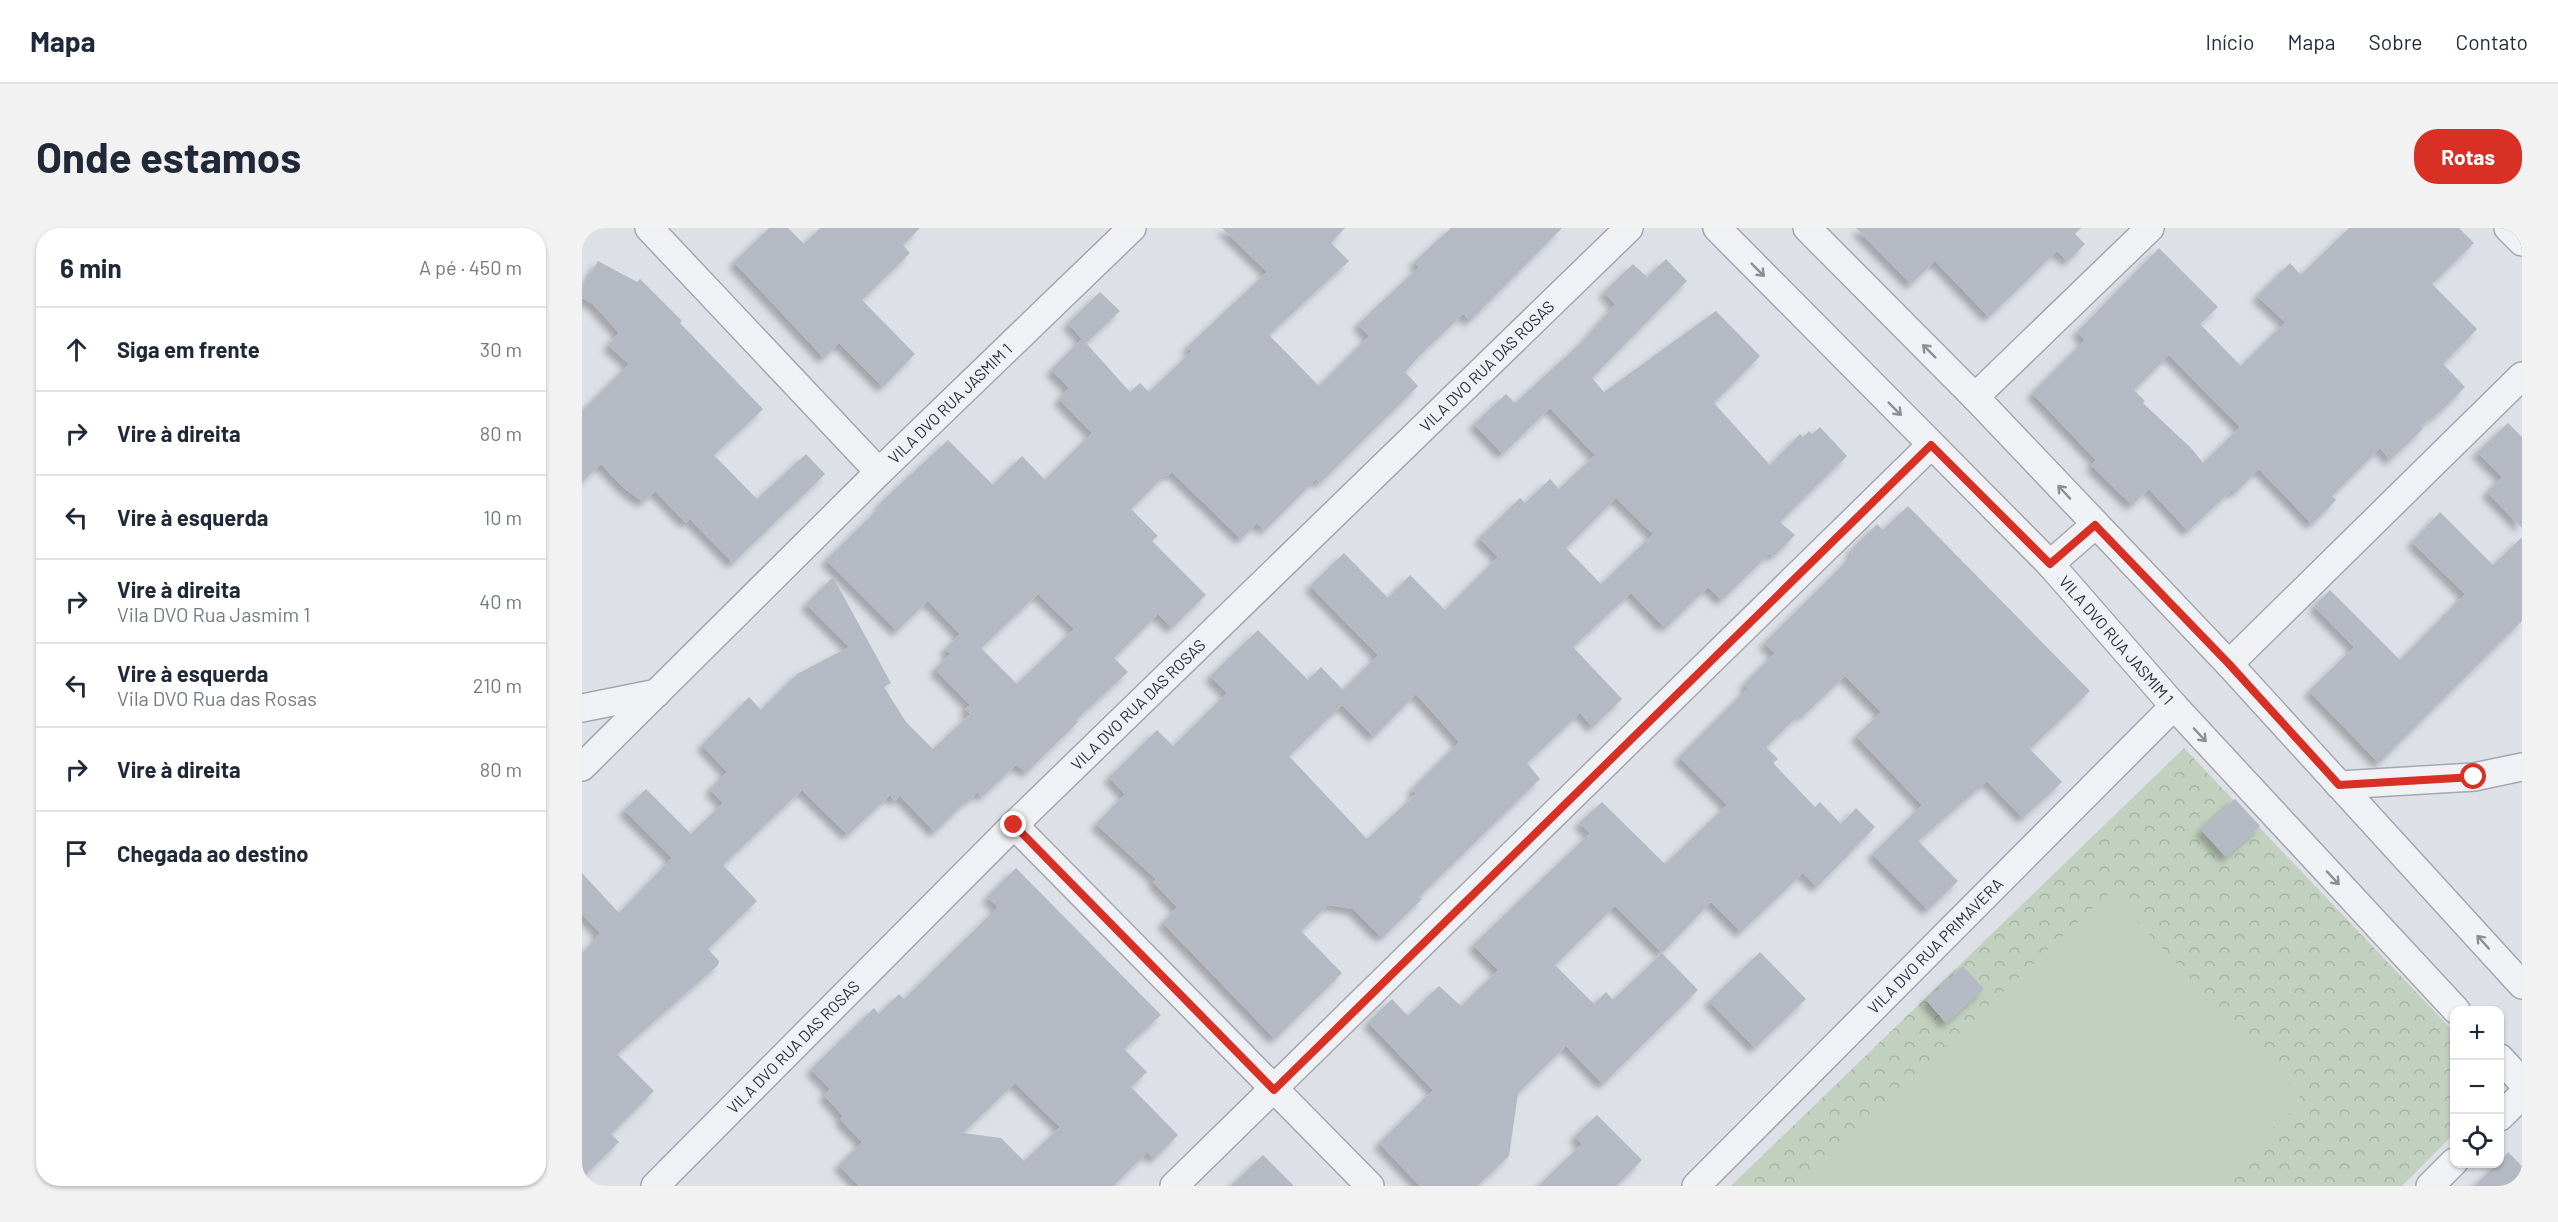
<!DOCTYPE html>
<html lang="pt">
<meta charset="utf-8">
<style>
:root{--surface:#fff;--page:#f2f2f3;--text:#1f2937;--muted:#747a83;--line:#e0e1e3;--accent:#d93025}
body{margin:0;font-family:Barlow,sans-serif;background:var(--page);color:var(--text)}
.controls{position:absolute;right:18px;bottom:18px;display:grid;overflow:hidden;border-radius:12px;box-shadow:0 2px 4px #0004}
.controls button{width:54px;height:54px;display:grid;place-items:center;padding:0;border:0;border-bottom:2px solid var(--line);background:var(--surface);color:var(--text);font:30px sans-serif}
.stop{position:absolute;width:18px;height:18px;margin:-14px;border:4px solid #d93025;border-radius:50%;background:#fff}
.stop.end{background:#d93025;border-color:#fff;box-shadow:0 2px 6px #0008}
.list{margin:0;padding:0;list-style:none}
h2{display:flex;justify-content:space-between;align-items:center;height:78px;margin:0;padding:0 24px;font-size:26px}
h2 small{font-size:20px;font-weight:400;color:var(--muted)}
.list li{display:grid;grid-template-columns:39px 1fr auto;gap:18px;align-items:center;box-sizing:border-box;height:84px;padding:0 24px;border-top:2px solid var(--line)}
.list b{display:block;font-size:22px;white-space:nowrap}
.list p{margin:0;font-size:20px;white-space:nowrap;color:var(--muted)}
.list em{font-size:20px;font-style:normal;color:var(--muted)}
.icon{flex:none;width:33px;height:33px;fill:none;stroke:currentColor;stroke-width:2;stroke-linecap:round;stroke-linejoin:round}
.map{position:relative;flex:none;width:1940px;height:958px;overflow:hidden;border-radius:24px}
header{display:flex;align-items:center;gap:36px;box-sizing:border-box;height:84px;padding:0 30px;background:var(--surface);border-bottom:2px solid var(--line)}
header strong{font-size:28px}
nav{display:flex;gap:33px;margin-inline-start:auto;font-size:21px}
.intro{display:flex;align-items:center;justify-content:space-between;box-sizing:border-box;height:144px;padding:0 36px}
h1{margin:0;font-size:42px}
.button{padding:15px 27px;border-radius:24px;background:var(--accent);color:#fff;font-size:21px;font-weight:700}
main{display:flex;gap:36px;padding:0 36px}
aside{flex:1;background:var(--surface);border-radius:24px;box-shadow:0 2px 4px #0004}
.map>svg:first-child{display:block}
</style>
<header>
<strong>Mapa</strong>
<nav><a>Início</a><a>Mapa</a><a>Sobre</a><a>Contato</a></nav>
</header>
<div class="intro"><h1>Onde estamos</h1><a class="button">Rotas</a></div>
<main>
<aside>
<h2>6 min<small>A pé · 450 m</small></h2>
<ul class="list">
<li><svg class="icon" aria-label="ahead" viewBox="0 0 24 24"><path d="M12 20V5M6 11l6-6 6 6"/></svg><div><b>Siga em frente</b></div><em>30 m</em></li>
<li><svg class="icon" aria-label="right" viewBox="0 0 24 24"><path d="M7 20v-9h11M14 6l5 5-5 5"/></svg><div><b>Vire à direita</b></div><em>80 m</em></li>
<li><svg class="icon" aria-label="left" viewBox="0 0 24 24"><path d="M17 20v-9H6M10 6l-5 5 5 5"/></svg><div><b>Vire à esquerda</b></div><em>10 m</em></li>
<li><svg class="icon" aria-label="right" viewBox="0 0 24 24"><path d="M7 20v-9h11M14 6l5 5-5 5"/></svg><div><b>Vire à direita</b><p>Vila DVO Rua Jasmim 1</p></div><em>40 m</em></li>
<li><svg class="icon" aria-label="left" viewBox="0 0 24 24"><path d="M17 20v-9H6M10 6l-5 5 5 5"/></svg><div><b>Vire à esquerda</b><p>Vila DVO Rua das Rosas</p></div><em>210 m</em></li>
<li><svg class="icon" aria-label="right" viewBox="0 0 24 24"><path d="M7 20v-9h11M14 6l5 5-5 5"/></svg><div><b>Vire à direita</b></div><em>80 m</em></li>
<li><svg class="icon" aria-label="arrive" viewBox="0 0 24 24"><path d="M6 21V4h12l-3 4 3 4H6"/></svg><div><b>Chegada ao destino</b></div></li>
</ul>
</aside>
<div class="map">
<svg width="1940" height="958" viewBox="0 0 1940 958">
<defs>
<pattern id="park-crowns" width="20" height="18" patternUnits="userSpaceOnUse" patternTransform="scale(1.5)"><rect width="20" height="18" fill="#c2d0bf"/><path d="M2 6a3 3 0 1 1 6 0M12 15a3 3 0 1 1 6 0" fill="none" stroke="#a7b3a5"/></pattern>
<filter id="shadow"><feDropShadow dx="-5.5" dy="5.5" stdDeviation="3" flood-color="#0004"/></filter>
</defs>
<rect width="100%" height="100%" fill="#dde0e6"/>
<path fill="url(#park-crowns)" d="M1602,520L1872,804V906L1820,958H1149Z"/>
<path fill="#c2d0bf" d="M1528,664L1721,872L1629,958H1214Z"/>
<path fill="#b5b9c3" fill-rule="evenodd" filter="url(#shadow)" d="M187,0H206L222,16L238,0H338L321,17L328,25L280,72L333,126L301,159L257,115L242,130L152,34Z
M640,0H763L749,15L767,33L687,107L737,158L787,108L776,96L837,39L832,34L869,0H980L888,93L881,86L839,126L823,144L836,158L738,255L734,251L683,302L675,295L659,311L590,244L585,248L583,247L549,281L576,308L570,313L624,367L590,400L576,386L532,430L546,444L494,492L496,494L445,544L434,537L400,569L396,564L388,572L386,571L353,604L318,568L313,573L308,567L266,607L220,562L141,637L175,673L126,721L137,733L136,737L35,826L72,863L29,906L37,914L0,950V725L15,710L14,709L18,705L0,686V645L37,685L90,630L42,582L64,561L109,606L141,575L128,561L145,544L120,517L167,469L179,482L215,446L267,419L224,376L251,349L309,455L302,459L324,494L351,521L388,486L383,481L388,477L353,441L368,426L363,421L378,406L346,373L315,403L244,332L300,277L298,275L366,212L411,257L440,228L463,252L510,205L477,171L487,160L469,142L500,111L486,95L518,64L538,83L504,115L548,164L558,155L567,164L610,123L605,119L685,44ZM456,366L492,401L435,456L399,420Z
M1274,0H1499L1493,6L1503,16L1486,33L1475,23L1407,89L1353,33L1329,56Z
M1767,0H1877L1892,15L1850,56L1895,101L1861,136L1883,159L1858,184L1838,198L1841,201L1808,232L1798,220L1750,268L1754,272L1730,296L1677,241L1653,265L1650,262L1606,303L1567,261L1550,277L1509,237L1514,232L1450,165L1503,112L1495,104L1577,20L1636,79L1618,96L1659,138L1703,94L1675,68L1708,35L1719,47ZM1587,127L1658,199L1621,235L1610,221L1561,175L1563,173L1552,162Z
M1084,31L1105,53L1010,150L1022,164L1134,83L1178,128L1132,175L1188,237L1218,206L1221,209L1227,203L1230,206L1238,199L1265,228L1198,294L1213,307L1192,328L1188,325L1140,372L1126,359L1085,399L1082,396L1081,398L1049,365L991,419L1040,471L1011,499L998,485L945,535L958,551L837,669L840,671L802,708L800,706L798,708L771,681L746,677L719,703L760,745L693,811L581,695L595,679L571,654L574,651L514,596L543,566L527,549L575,502L591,518L645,465L628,448L676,402L726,452L739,439L761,462L796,427L728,358L762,325L806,370L828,347L863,382L916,329L897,310L938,270L943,275L968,251L977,261L1013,227L968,180L921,226L892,196L924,166L933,175L1002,112L1033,76L1022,64L1051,36L1065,49ZM1034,270L1071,306L1019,356L984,320ZM834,466L877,514L830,561L834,566L785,611L707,528L760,477L792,509Z
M16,33L55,54L58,51L100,93L98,95L181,181L132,227L175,271L224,226L243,246L151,335L108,291L104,295L73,263L61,274L43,261L19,236L0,254V183L47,136L26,117L37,105L11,76L0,70V61Z
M1926,195L1940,209V300L1905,264L1920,249L1895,224Z
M1326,278L1508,463L1448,521L1480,554L1441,590L1405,553L1336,613L1376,653L1346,682L1290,626L1340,577L1274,508L1299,484L1263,448L1221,488L1219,485L1184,519L1196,531L1191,535L1233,579L1238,574L1259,596L1274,580L1293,599L1235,659L1221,645L1159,704L1129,674L1080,725L1116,762L1021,856L984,818L936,865L927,928L895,958H838L797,915L851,862L786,794L810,771L826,788L857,758L879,778L916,742L891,717L1008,605L997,595L1020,574L1083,636L1145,577L1097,529L1166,460L1162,456L1193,425L1182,415L1269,329L1271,320L1295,296L1301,302ZM1033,678L1080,725L1031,772L1024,764L1012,776L973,737Z
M1858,284L1911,337L1940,309V393L1797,535L1727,463L1772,419L1732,378L1748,362L1818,432L1883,366L1830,314Z
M1653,571L1678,598L1644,629L1619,602Z
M434,640L579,787L542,821L565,844L549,859L596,907L572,931L566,924L531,958H277L257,937L280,914L258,891L261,888L242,867L248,861L229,841L292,780L297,786L317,766L322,771L416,679L405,669ZM433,855L478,899L442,933L419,910L381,905Z
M1178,724L1224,771L1173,820L1127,773Z
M1381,738L1402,761L1364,795L1344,772Z
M1015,887L1060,932L1034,958H956L1000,916L993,908Z
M1926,924L1940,938V958H1892L1915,936H1917Z
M681,927L712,958H649Z"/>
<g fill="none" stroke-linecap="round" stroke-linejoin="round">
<defs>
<g id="street">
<path id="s1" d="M67,0L297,244L550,0"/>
<path id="s2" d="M1135,0L1468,336L1592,478L1874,782"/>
<path d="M1225,0L1393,169L1647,436L1940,757"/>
<path d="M1926,0L1940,14"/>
<path d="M1393,169L1568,0"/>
<path d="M1468,336L1513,297"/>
<path d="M1647,436L1940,148"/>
<path d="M0,480L75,465"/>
<path d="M0,539L297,244"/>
<path d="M1757,557L1892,549L1940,539"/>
<path d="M432,597L788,958"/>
<path d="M1918,830L1940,854"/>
<path d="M1918,889L1940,867"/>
<path id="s3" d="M73,958L432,597L1047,0"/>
<path d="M592,958L1349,217"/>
<path id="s4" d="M1114,958L1592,478"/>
<path d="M1848,958L1872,934"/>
</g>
</defs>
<use href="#street" stroke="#a3a7b0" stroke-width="30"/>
<use href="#street" stroke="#eff1f5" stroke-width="27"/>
</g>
<defs><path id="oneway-shaft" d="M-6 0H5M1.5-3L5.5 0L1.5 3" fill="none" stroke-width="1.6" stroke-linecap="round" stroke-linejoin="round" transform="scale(1.5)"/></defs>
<g stroke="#8b9098">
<use href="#oneway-shaft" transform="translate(1176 42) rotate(45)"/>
<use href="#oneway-shaft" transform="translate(1347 123) rotate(-135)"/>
<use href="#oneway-shaft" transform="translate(1313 181) rotate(45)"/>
<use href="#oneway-shaft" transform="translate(1482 264) rotate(-133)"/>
<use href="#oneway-shaft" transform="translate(1618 507) rotate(47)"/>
<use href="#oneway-shaft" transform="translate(1751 650) rotate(47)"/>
<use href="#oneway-shaft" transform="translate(1901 714) rotate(-132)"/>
</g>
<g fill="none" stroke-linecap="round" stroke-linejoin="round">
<path stroke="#d93025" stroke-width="8" d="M432,597L692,862L1349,217L1468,336L1513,297L1647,436L1757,557L1892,549"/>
</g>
<g text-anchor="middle" stroke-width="4.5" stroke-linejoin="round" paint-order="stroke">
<g font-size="16" fill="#272e3c" stroke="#eceff4">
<text dy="6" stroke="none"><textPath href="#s3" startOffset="1168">VILA DVO RUA DAS ROSAS</textPath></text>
<text dy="6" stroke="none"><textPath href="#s1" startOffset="434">VILA DVO RUA JASMIM 1</textPath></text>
<text dy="6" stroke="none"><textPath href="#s2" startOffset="574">VILA DVO RUA JASMIM 1</textPath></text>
<text dy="6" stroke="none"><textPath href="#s3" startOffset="682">VILA DVO RUA DAS ROSAS</textPath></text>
<text dy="6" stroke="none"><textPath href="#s4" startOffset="339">VILA DVO RUA PRIMAVERA</textPath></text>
<text dy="6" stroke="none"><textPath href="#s3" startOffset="196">VILA DVO RUA DAS ROSAS</textPath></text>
</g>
</g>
</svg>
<div class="controls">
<button>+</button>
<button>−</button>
<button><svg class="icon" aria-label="locate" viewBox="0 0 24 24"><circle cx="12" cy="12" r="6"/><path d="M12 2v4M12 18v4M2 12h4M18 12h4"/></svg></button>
</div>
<div class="stop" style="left:1892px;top:549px"></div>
<div class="stop end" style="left:432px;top:597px"></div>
</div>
</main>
